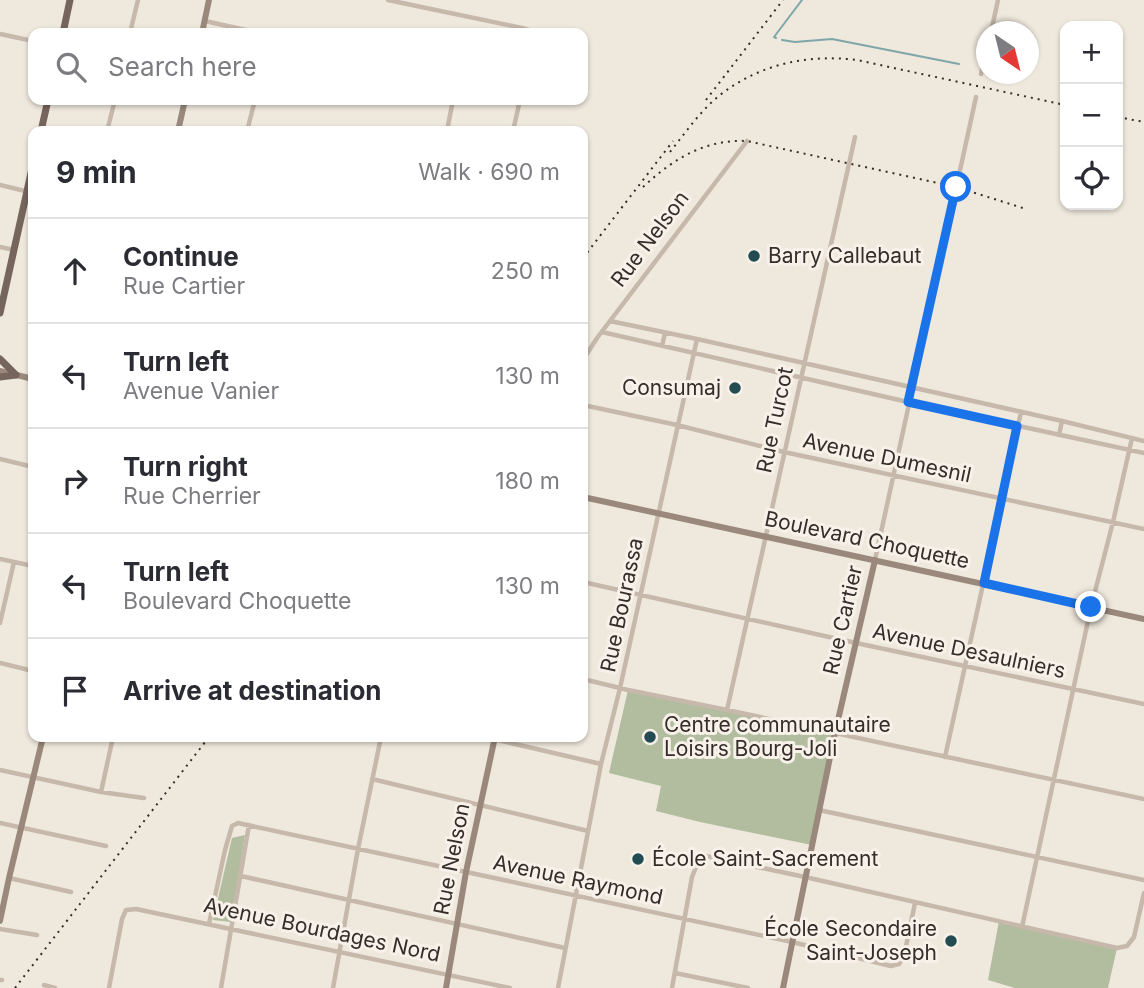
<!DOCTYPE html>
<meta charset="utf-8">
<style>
:root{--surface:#fff;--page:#f7f7f7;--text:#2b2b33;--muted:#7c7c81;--line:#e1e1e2}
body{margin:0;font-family:Inter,sans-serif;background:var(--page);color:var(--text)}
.controls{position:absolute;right:21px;top:21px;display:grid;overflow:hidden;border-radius:14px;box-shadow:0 2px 5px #0004}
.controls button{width:63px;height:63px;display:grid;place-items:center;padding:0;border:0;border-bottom:2px solid var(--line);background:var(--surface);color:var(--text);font:35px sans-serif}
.compass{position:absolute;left:976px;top:21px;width:63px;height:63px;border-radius:50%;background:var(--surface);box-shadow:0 2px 5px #0004;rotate:145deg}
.stop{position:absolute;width:21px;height:21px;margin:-16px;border:5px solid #1a73e8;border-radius:50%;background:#fff}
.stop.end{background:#1a73e8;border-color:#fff;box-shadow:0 2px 7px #0008}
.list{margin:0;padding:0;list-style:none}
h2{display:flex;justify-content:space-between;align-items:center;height:91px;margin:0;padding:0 28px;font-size:30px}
h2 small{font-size:23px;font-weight:400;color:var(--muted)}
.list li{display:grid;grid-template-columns:46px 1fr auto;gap:21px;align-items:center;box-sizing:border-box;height:105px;padding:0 28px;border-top:2px solid var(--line)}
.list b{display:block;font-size:26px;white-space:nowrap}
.list p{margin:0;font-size:23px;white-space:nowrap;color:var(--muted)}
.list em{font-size:23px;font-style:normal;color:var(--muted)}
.icon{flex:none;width:38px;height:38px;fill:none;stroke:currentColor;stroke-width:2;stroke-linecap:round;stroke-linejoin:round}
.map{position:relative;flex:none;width:1144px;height:988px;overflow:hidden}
.search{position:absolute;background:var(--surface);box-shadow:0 2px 5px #0004;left:28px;top:28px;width:560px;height:77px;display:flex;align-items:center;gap:18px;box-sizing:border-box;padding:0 24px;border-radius:14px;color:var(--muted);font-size:26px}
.panel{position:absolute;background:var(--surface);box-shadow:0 2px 5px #0004;left:28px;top:126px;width:560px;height:616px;border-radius:14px}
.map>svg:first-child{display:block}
</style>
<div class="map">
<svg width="1144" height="988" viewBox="0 0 1144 988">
<rect width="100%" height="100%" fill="#efe8dd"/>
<path fill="#b1bd9e" d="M628,690L835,733L812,845L700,822L656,811L661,786L609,773Z
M245,835L231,922L213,920L232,838Z
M999,921L1117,948L1108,988H1015L988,980Z"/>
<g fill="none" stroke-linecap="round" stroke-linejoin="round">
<path stroke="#7fa6a9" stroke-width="2" d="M776,38L774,37L802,0
M782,40L795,42L832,39L959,64"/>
<path stroke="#c6b8aa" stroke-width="4.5" d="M388,0L522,28L532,31L534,33
M205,21L259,33
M991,32L998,0
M130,33L138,0
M0,34L33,41
M981,74L986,49
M107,131L115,100
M247,131L255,100
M447,131L453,100
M513,131L520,100
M0,185L33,193
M0,247L14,250
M610,321L697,339L1062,421L1144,441
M602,332L908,402L1144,453
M662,346L665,333
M583,360L597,338L747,141
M583,405L677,425L784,452L1144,529
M1059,435L1062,421
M0,459L33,467
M0,559L33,566
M875,560L976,97
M583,582L856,643L1144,704
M0,623L14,562
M0,663L33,671
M583,679L628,690L727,710L1144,799
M727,710L855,137
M485,737L601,764
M945,757L1021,412
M0,770L101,792L144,798
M372,779L588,831
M101,792L113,737
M819,810L1144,880
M0,823L106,846
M241,876L565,948
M9,878L71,892
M209,924L225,850L232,826L238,823L792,942L891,966L899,964L904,956L915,903
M1022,927L1091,607L1113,522L1132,438
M0,929L37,935
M675,973L748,988
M0,980H2
M44,985L55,988
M109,988L122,919L126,910L136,909L510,988
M221,988L249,825
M333,988L358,849L381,737
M558,988L601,764L620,688L697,339
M672,988L692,877L701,855L805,877L1117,948L1127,946L1134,937L1144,893"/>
<path stroke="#9a887c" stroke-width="6" d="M202,33L209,0
M178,131L185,100
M0,371L33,379
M583,497L1144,619
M0,921L9,878L43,737
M446,988L466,872L495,737
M783,988L835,733L875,560"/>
<path stroke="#75655c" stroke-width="7" d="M63,33L70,0
M41,131L48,100
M0,313L33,164
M0,359L16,375
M0,377L16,375"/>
<path stroke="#342d29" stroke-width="2" stroke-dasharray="2 5" stroke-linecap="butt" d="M706,100L783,0
M1118,117L1144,122
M670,152C686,132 700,111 720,95C760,64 807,54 857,60L1065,105
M643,187C673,159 705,139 747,141L956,187L1026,209
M583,258L673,141
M15,988L209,737"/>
</g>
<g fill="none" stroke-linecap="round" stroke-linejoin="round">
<path stroke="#1a73e8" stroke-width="9" d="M956,187L908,402L1017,426L984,583L1091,607"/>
</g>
<g fill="#234c52" stroke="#f7f1e9" stroke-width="2.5">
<circle cx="754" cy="256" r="7"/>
<circle cx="735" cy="388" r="7"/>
<circle cx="650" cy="737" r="7"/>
<circle cx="638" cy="859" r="7"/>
<circle cx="951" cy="941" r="7"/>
</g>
<g text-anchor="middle" stroke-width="6" stroke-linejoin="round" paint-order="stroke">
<g font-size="21" fill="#342d29" stroke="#f7f1e9">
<text transform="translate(650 239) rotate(-53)" y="7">Rue Nelson</text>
<text transform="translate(775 420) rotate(-78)" y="7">Rue Turcot</text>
<text transform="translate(887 458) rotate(12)" y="7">Avenue Dumesnil</text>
<text transform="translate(867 540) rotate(12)" y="7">Boulevard Choquette</text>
<text transform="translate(622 605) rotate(-78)" y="7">Rue Bourassa</text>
<text transform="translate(843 620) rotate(-77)" y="7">Rue Cartier</text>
<text transform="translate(969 651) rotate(12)" y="7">Avenue Desaulniers</text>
<text transform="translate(452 859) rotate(-79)" y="7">Rue Nelson</text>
<text transform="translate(578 880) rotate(12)" y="7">Avenue Raymond</text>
<text transform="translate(322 930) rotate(12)" y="7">Avenue Bourdages Nord</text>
</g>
<g font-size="21" fill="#342d29" stroke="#f7f1e9" text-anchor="start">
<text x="768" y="263">Barry Callebaut</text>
<text x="721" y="395" text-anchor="end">Consumaj</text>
<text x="664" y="732">Centre communautaire<tspan x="664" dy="24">Loisirs Bourg-Joli</tspan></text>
<text x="652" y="866">École Saint-Sacrement</text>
<text x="937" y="936" text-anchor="end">École Secondaire<tspan x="937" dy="24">Saint-Joseph</tspan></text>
</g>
</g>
</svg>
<div class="controls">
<button>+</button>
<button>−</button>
<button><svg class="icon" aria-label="locate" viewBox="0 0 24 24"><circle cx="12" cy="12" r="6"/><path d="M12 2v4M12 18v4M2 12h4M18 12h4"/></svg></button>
</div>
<svg class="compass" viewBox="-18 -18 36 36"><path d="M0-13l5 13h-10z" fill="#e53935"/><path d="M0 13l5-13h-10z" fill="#7c7c81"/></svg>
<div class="stop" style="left:956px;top:187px"></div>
<div class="stop end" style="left:1091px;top:607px"></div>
<div class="search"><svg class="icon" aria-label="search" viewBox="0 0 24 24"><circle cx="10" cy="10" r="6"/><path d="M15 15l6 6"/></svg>Search here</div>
<section class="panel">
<h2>9 min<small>Walk · 690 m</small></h2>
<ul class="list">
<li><svg class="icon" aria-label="ahead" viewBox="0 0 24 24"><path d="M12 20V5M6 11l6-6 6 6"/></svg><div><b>Continue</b><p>Rue Cartier</p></div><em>250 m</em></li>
<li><svg class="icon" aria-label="left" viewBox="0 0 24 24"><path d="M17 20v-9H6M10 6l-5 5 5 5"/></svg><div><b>Turn left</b><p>Avenue Vanier</p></div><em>130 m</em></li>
<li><svg class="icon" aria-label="right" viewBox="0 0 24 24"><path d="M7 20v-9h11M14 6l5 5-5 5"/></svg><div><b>Turn right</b><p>Rue Cherrier</p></div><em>180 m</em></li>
<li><svg class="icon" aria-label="left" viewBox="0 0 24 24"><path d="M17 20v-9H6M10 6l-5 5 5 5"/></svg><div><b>Turn left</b><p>Boulevard Choquette</p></div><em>130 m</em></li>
<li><svg class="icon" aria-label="arrive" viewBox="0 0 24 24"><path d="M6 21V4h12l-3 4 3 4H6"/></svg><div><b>Arrive at destination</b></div></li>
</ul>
</section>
</div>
